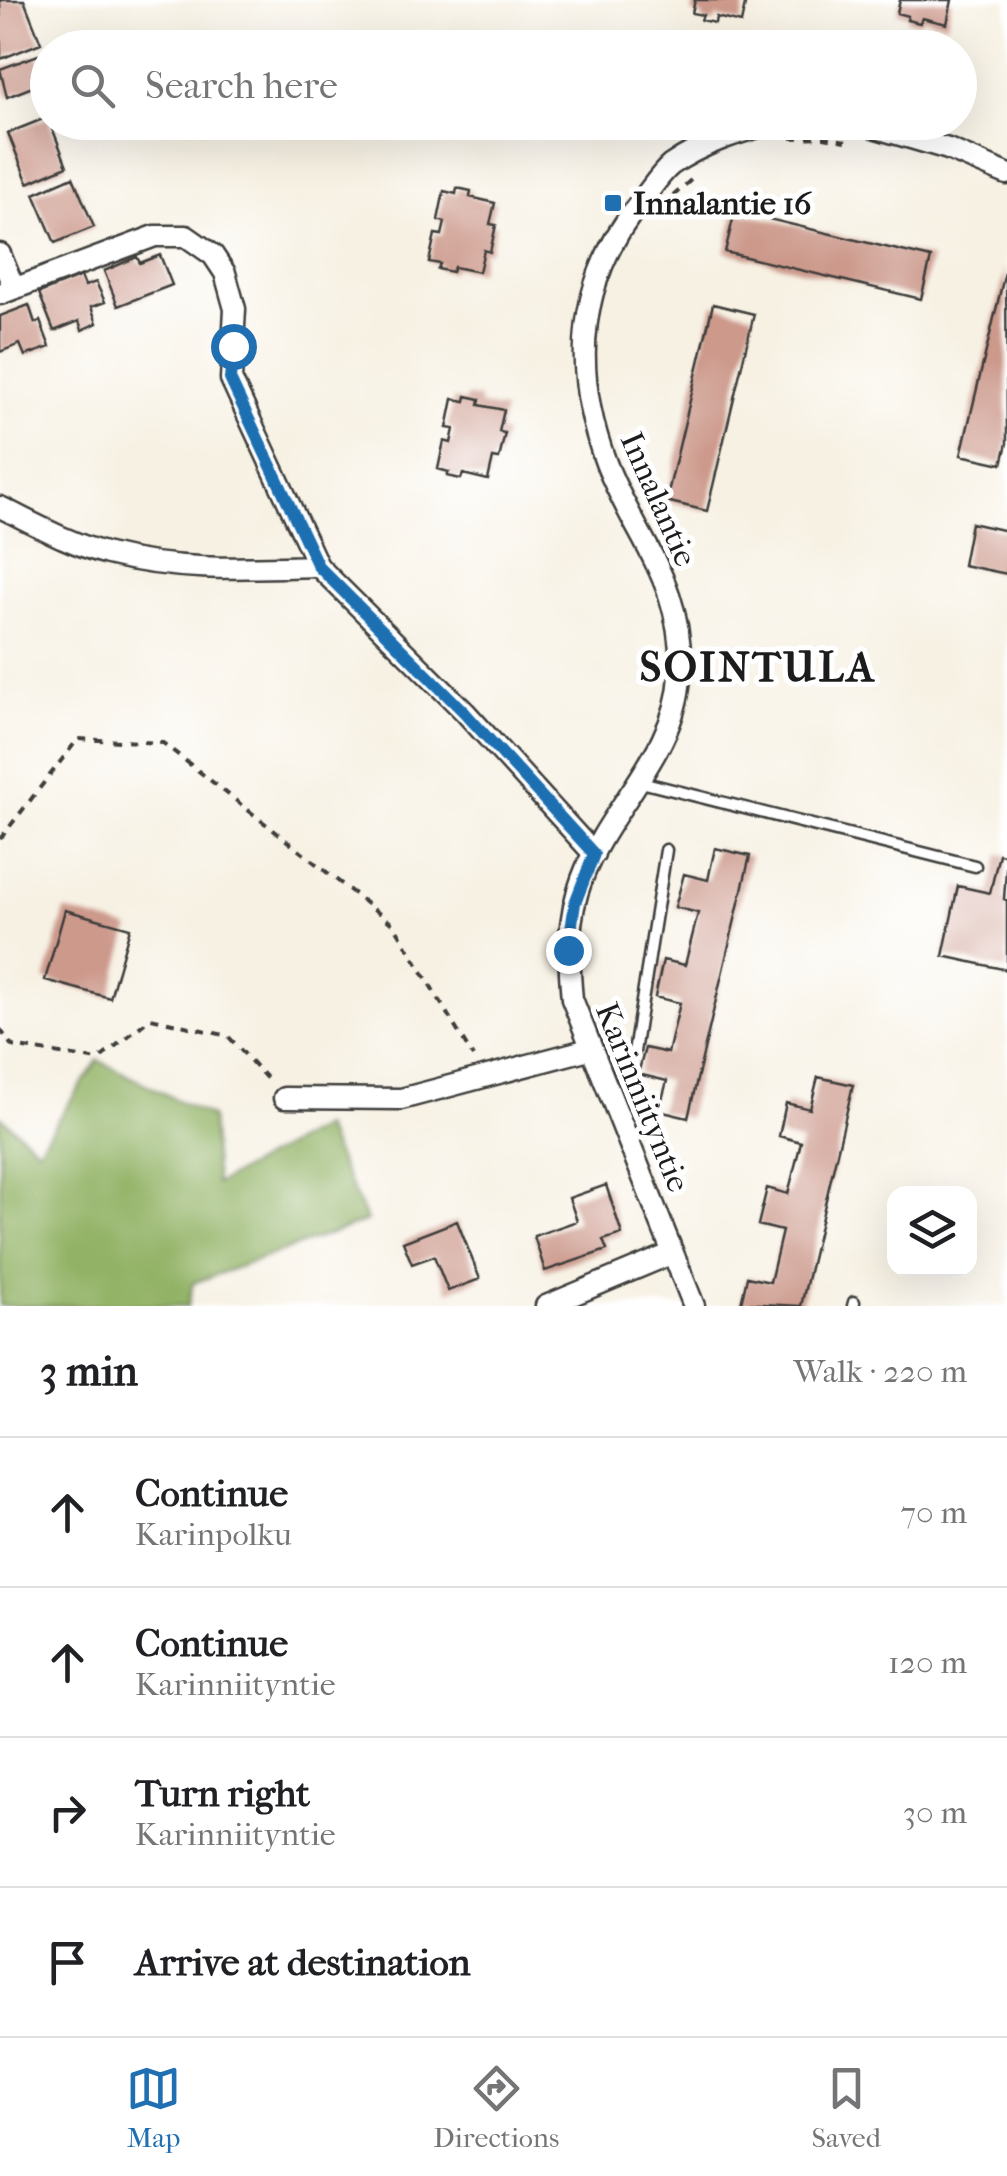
<!DOCTYPE html>
<meta charset="utf-8">
<style>
:root{--surface:#fff;--page:#f6f6f6;--text:#202124;--muted:#757577;--line:#e0e0e0;--accent:#1f6fb2}
body{margin:0;font-family:"IM FELL French Canon",serif;background:var(--page);color:var(--text)}
.controls{position:absolute;right:30px;bottom:30px;display:grid;overflow:hidden;border-radius:20px;box-shadow:0 10px 40px #0002}
.controls button{width:90px;height:90px;display:grid;place-items:center;padding:0;border:0;border-bottom:2px solid var(--line);background:var(--surface);color:var(--text);font:50px sans-serif}
.stop{position:absolute;width:30px;height:30px;margin:-22px;border:8px solid #1f6fb2;border-radius:50%;background:#fff}
.stop.end{background:#1f6fb2;border-color:#fff;box-shadow:0 2px 10px #0008}
.list{margin:0;padding:0;list-style:none}
h2{display:flex;justify-content:space-between;align-items:center;height:130px;margin:0;padding:0 40px;font-size:42px}
h2 small{font-size:32px;font-weight:400;color:var(--muted)}
.list li{display:grid;grid-template-columns:65px 1fr auto;gap:30px;align-items:center;box-sizing:border-box;height:150px;padding:0 40px;border-top:2px solid var(--line)}
.list b{display:block;font-size:38px;white-space:nowrap}
.list p{margin:0;font-size:32px;white-space:nowrap;color:var(--muted)}
.list em{font-size:32px;font-style:normal;color:var(--muted)}
.icon{flex:none;width:55px;height:55px;fill:none;stroke:currentColor;stroke-width:2;stroke-linecap:round;stroke-linejoin:round}
.map{position:relative;flex:none;width:1007px;height:1306px;overflow:hidden}
.search{position:absolute;background:var(--surface);box-shadow:0 10px 40px #0002;left:30px;right:30px;top:30px;height:110px;display:flex;align-items:center;gap:25px;box-sizing:border-box;padding:0 35px;border-radius:55px;color:var(--muted);font-size:38px}
.sheet{height:730px;background:var(--surface)}
nav{display:flex;justify-content:space-around;align-items:center;box-sizing:border-box;height:140px;border-top:2px solid var(--line);background:var(--surface);font-size:28px;color:var(--muted)}
nav a{display:grid;justify-items:center;gap:5px}
nav .on{color:var(--accent)}
.map>svg:first-child{display:block}
</style>
<div class="map">
<svg width="1007" height="1306" viewBox="0 0 1007 1306">
<rect width="100%" height="100%" fill="#fff"/>
<filter id="ink" filterUnits="userSpaceOnUse"><feTurbulence type="fractalNoise" baseFrequency=".01" numOctaves="2"/><feDisplacementMap in="SourceGraphic" scale="20" xChannelSelector="R" yChannelSelector="G"/><feConvolveMatrix kernelMatrix="1 2 1 2 8 2 1 2 1" color-interpolation-filters="sRGB"/></filter>
<filter id="wash" filterUnits="userSpaceOnUse"><feTurbulence type="fractalNoise" baseFrequency=".0048" numOctaves="4" result="noise"/><feDisplacementMap in="SourceGraphic" scale="40" xChannelSelector="R" yChannelSelector="G"/><feGaussianBlur stdDeviation="2.25" result="paint"/><feColorMatrix in="noise" values="0 0 0 0 0 0 0 0 0 0 0 0 0 0 0 0 0 1.4 0 .05"/><feComposite in="paint" operator="in"/></filter>
<g filter="url(#wash)">
<rect width="100%" height="100%" fill="#f7f1e3"/>
<path fill="#92b265" stroke="#576740" stroke-width="2.5" d="M98,1060L211,1117L216,1184L323,1127L367,1221L193,1283L188,1306H0V1116L38,1149Z"/>
<g id="blocks">
<path fill="#cc998b" d="M0,0H24L41,43L1,59Z
M695,0H746L741,23L716,17L715,23L701,20L703,15L692,13Z
M900,0H952L947,24L922,18L920,23L907,20L908,16L897,13Z
M572,35L586,38L585,44L592,48H557L559,38L570,41Z
M38,55L48,81L7,97L0,69Z
M48,117L67,166L28,183L8,133Z
M73,177L94,227L55,243L34,194Z
M457,188L471,191L470,197L495,203L490,224L496,225L490,252L484,250L479,272L454,267L452,272L438,269L440,264L429,262L435,234L442,235L445,222L438,220L444,191L456,194Z
M735,211L931,258L921,299L725,252Z
M160,255L172,285L118,306L104,271L137,257L140,263Z
M1006,268L1007,443L1002,464L961,455Z
M81,276L85,286L96,282L105,302L91,307L97,323L82,330L79,321L54,331L39,293Z
M713,304L754,314L707,511L666,501Z
M29,305L35,323L40,321L50,347L25,356L20,344L0,352V316Z
M466,396L480,399L479,405L504,410L499,432L505,433L499,459L493,458L488,480L463,474L461,479L447,476L449,472L438,469L444,441L451,443L454,429L447,428L453,399L465,401Z
M971,523L1007,531V574L963,565Z
M715,848L750,856L688,1118L659,1111L667,1081L638,1074L645,1048L668,1053L680,1003L655,997L663,960L685,965L698,913L675,907L684,874L708,880Z
M999,854L1007,855L1004,899L1007,900V970L943,956L958,886L990,893Z
M65,910L130,928L110,998L45,980Z
M818,1077L853,1085L801,1306L741,1303L747,1277L770,1282L782,1231L758,1225L767,1188L788,1194L801,1142L779,1136L786,1103L810,1109Z
M606,1185L622,1234L603,1240L607,1250L545,1271L534,1236L577,1221L569,1198Z
M457,1221L480,1279L448,1291L434,1256L412,1264L403,1242Z"/>
</g>
</g>
<g filter="url(#ink)">
<use href="#blocks" fill-opacity="0" stroke="#3d3c3a" stroke-width="2.5"/>
<g fill="none" stroke-linecap="round" stroke-linejoin="round">
<defs>
<path id="lane" d="M637,781L975,866
M634,1052L666,850
M853,1306L854,1302"/>
<path id="street" d="M856,122L948,149L1007,174
M0,254L14,288
M0,294L155,236H186L213,255L225,273L235,309L231,379L318,566
M0,507C35,524 70,544 108,554C177,572 247,568 318,566L465,712L594,854
M284,1098L401,1099L589,1049
M546,1306L673,1253
M694,1306L572,999C568,958 567,918 582,879C608,808 676,753 680,676C685,583 636,541 606,463C571,369 577,279 642,200C651,189 660,174 671,165C703,143 739,132 776,122"/>
</defs>
<use href="#lane" stroke="#3d3c3a" stroke-width="15"/>
<use href="#street" stroke="#3d3c3a" stroke-width="25"/>
<path stroke="#3d3c3a" stroke-width="4" stroke-dasharray="8 8" stroke-linecap="butt" d="M791,138L824,137L846,141
M673,196L692,179
M0,839L78,739L163,743L395,926L473,1057
M0,1029L12,1046L98,1060L151,1018L228,1036L269,1081"/>
<use href="#lane" stroke="#fff" stroke-width="10"/>
<use href="#street" stroke="#fff" stroke-width="20"/>
</g>
</g>
<g fill="none" stroke-linecap="round" stroke-linejoin="round" filter="url(#ink)">
<path stroke="#1f6fb2" stroke-width="12" d="M233,346L230,379L318,566L464,712L594,854L575,903L568,950"/>
</g>
<rect fill="#1f6fb2" stroke="#fff" stroke-width="4" x="603" y="193" width="20" height="20" rx="5"/>
<g text-anchor="middle" stroke-width="10" stroke-linejoin="round" paint-order="stroke">
<g font-size="32" font-weight="bold" fill="#1c1c1c" stroke="#fff" text-anchor="start">
<text x="633" y="214">Innalantie 16</text>
</g>
<g font-size="32" fill="#1c1c1c" stroke="#fff">
<text transform="translate(659 499) rotate(66)" y="11">Innalantie</text>
<text transform="translate(643 1097) rotate(68)" y="11">Karinniityntie</text>
</g>
<g font-size="42" font-weight="bold" letter-spacing="2.5" fill="#1c1c1c" stroke="#fff">
<text x="758" y="681">SOINTULA</text>
</g>
</g>
</svg>
<div class="controls">
<button><svg class="icon" aria-label="layers" viewBox="0 0 24 24"><path d="M12 4l9 5-9 5-9-5zM3 14l9 5 9-5"/></svg></button>
</div>
<div class="stop" style="left:233px;top:346px"></div>
<div class="stop end" style="left:568px;top:950px"></div>
<div class="search"><svg class="icon" aria-label="search" viewBox="0 0 24 24"><circle cx="10" cy="10" r="6"/><path d="M15 15l6 6"/></svg>Search here</div>
</div>
<section class="sheet">
<h2>3 min<small>Walk · 220 m</small></h2>
<ul class="list">
<li><svg class="icon" aria-label="ahead" viewBox="0 0 24 24"><path d="M12 20V5M6 11l6-6 6 6"/></svg><div><b>Continue</b><p>Karinpolku</p></div><em>70 m</em></li>
<li><svg class="icon" aria-label="ahead" viewBox="0 0 24 24"><path d="M12 20V5M6 11l6-6 6 6"/></svg><div><b>Continue</b><p>Karinniityntie</p></div><em>120 m</em></li>
<li><svg class="icon" aria-label="right" viewBox="0 0 24 24"><path d="M7 20v-9h11M14 6l5 5-5 5"/></svg><div><b>Turn right</b><p>Karinniityntie</p></div><em>30 m</em></li>
<li><svg class="icon" aria-label="arrive" viewBox="0 0 24 24"><path d="M6 21V4h12l-3 4 3 4H6"/></svg><div><b>Arrive at destination</b></div></li>
</ul>
</section>
<nav>
<a class="on"><svg class="icon" aria-label="map" viewBox="0 0 24 24"><path d="M3 6l6-2 6 2 6-2v14l-6 2-6-2-6 2zM9 4v14M15 6v14"/></svg>Map</a>
<a><svg class="icon" aria-label="directions" viewBox="0 0 24 24"><path d="M12 3l9 9-9 9-9-9zM9 14v-3h6M13 9l2 2-2 2"/></svg>Directions</a>
<a><svg class="icon" aria-label="saved" viewBox="0 0 24 24"><path d="M7 4h10v16l-5-4-5 4z"/></svg>Saved</a>
</nav>
